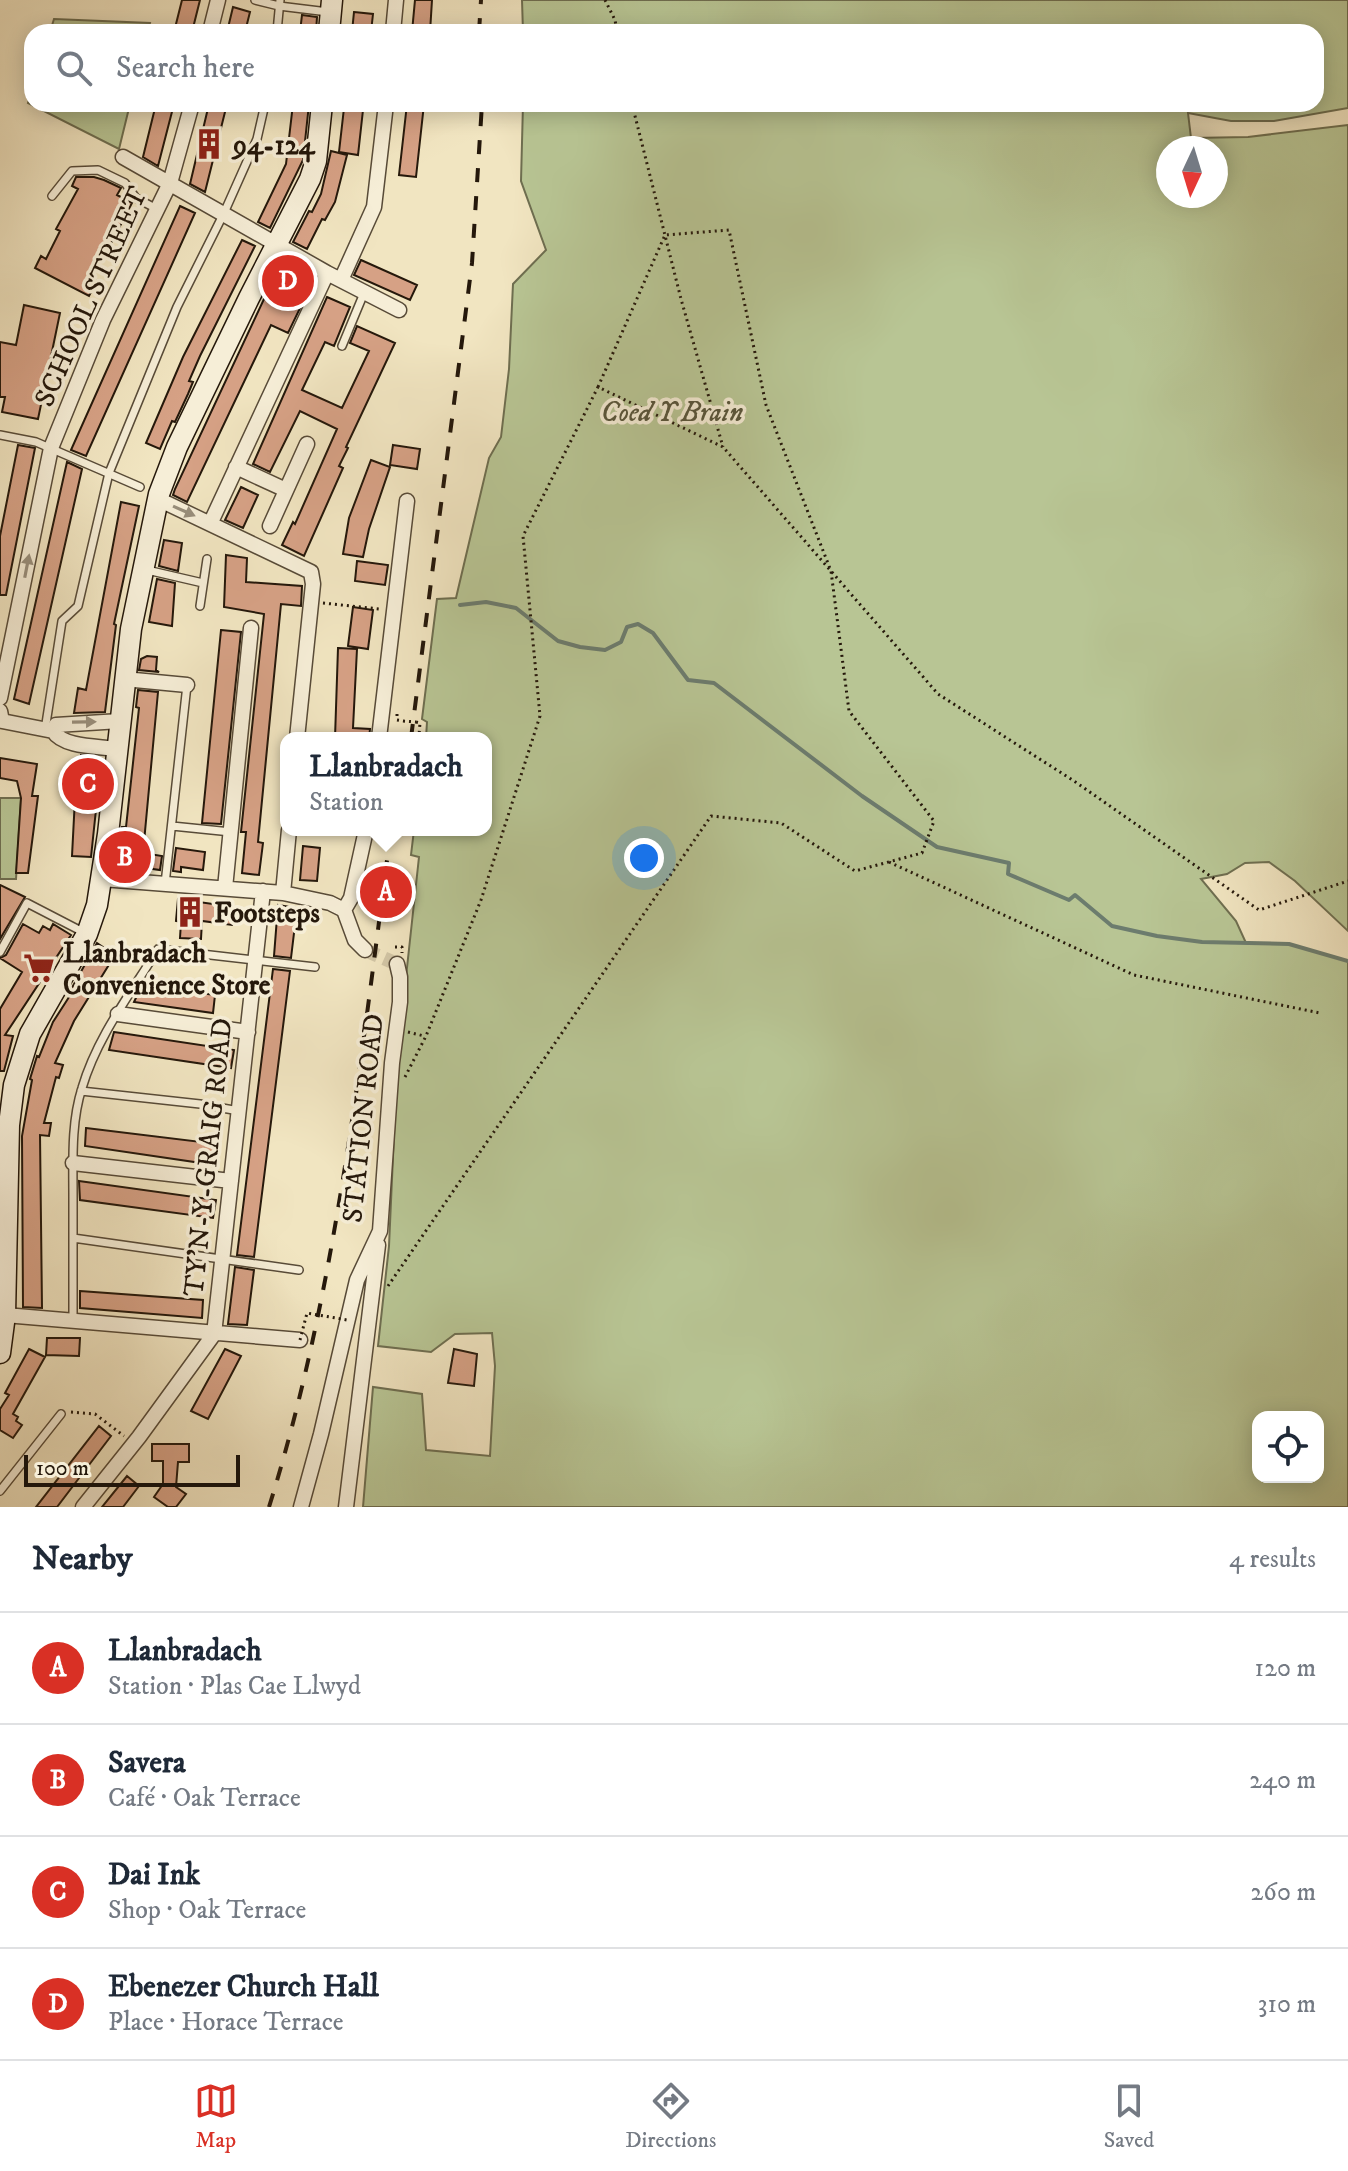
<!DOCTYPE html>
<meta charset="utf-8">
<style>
:root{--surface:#fff;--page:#f6f6f7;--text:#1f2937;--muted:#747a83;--line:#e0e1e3;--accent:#d93025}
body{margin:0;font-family:"IM FELL DW Pica",serif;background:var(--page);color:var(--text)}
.controls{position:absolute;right:24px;bottom:24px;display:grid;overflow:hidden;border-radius:16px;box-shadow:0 4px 20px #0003}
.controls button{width:72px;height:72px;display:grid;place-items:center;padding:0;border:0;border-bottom:2px solid var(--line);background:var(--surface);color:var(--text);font:40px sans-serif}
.compass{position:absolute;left:1156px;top:136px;width:72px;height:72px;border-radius:50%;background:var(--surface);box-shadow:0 4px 20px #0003;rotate:184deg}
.scale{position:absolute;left:24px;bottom:20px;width:216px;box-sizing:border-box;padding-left:8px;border:4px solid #25180b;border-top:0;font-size:22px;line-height:28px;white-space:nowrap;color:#25180b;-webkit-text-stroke:6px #f6eed7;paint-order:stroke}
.you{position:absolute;left:644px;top:858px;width:28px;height:28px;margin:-20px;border:6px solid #fff;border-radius:50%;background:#1a73e8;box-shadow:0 0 0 12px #1a73e833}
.badge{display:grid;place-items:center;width:52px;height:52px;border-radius:50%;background:var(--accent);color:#fff;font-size:26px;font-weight:700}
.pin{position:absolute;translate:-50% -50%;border:4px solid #fff;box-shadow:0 2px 8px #0006}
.popup{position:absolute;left:280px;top:732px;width:212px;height:104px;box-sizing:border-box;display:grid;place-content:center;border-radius:16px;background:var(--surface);filter:drop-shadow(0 2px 6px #0005);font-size:26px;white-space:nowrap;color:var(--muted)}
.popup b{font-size:30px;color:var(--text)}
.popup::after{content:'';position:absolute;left:50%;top:100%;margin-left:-16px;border:16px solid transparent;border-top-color:var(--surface)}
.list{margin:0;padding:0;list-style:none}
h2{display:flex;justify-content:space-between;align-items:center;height:104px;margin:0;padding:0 32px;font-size:34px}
h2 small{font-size:26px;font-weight:400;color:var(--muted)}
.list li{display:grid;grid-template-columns:52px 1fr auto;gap:24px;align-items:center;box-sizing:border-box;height:112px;padding:0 32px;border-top:2px solid var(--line)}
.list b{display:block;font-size:30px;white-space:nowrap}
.list p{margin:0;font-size:26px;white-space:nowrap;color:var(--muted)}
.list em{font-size:26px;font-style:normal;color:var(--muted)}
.icon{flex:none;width:44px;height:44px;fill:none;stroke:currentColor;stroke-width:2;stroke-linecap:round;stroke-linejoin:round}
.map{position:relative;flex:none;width:1348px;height:1507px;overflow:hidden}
.search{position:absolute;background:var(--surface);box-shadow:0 4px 20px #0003;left:24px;right:24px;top:24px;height:88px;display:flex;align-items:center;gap:20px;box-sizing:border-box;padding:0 28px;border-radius:24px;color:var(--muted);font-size:30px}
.sheet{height:552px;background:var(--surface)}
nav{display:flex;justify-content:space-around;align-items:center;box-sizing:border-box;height:112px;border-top:2px solid var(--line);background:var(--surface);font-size:22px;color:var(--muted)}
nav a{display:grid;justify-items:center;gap:4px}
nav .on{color:var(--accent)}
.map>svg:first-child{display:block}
</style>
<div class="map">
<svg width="1348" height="1507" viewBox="0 0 1348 1507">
<rect width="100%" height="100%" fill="#f1e5c1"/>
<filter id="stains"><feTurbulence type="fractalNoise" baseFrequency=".0025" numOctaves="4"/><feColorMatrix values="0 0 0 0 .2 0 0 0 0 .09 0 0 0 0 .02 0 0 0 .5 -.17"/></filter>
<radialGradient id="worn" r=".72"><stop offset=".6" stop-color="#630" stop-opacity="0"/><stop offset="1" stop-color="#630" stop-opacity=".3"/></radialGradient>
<path fill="#b8c594" stroke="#6e6e50" stroke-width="2" fill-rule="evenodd" d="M522,0H1348V108L1274,121H1231L1188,113L1191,138L1248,137L1348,125V931L1295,881L1269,862L1245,863L1227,874L1201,879L1236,921L1246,943L1289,944L1348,961V1507H363L373,1387L422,1394L426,1450L490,1456L495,1366L492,1333L455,1334L431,1352L378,1346L389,1246L395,1112L405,986L419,857L411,855L414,830H486V738H426L427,722L422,719L437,599L456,598L489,458L501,437L509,369L513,284L546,250L521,181L523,104H1316V32H523ZM1168,148H1216V196H1168ZM1258,1417H1318V1477H1258Z
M54,19L150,23L148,32H50Z
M32,91V104H130L119,149L28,103Z
M0,798H21L16,879H0Z"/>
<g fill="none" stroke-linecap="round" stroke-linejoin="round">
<path stroke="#6c7c6e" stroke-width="4" d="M460,605L486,602L516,608L558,641L580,647L605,650L621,642L627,627L638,624L653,633L688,680L714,683L862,796L937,847L1009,863L1008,874L1069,900L1075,895L1112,926L1157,936L1202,942L1289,944L1348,961"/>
</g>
<path fill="#d6a185" stroke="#25180b" stroke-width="2" d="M182,0H200L192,32H174Z
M415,0H432L430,32H412Z
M233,7L250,12L245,32H227Z
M354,12L373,14L371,32H352Z
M302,15L317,17L316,32H300Z
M156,104H174L158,166L143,157Z
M209,104H227L205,192L190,184Z
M293,104H309L303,160L270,228L258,222L286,164Z
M407,104H424L416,177L399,175Z
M344,108L363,110L358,155L339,152Z
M331,151L347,155L335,202L325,220L322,219L307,249L293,242L309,211L312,212L321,194Z
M76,177H94L104,180L121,188L117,195L132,203L105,255L102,253L89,277L97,281L89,296L35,268L41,256L46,259L60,231L56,229L78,189L72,186Z
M180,206L195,213L86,456L71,450Z
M242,240L255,246L200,356L189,381L193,382L188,394L175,422L172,421L160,449L146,443L183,357Z
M361,260L417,285L410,300L354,275Z
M279,267L304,280L295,298L303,302L288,333L271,325L187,502L173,495L175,489Z
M327,297L350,307L334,346L325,342L302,390L342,408L369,351L350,343L357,326L395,343L346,447L348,448L339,466L343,468L304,556L282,545L293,522L295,524L337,429L300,411L270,472L253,464Z
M24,305L60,313L38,419L2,412L5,397H0V342L16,345Z
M18,445L35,448L6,595H0V536Z
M393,445L420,449L417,469L390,465Z
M371,460L390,467L369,529L363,557L343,554L349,518Z
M67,462L82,469L29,704L14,699Z
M241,487L258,495L243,528L225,520Z
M121,502L139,506L114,624L116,625L105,712L74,713L78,688L86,690Z
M164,540L182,543L178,571L159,566Z
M226,555L247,558L246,582L302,586L301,606L281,604L258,842L263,843L259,875L242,873L246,832H241L264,614L224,607Z
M357,561L388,565L385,585L355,581Z
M157,579L175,583L172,626L149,622Z
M353,607L373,610L368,649L348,646Z
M221,630L241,632L221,824L202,823Z
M338,648L357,649L353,728L370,729L369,738H335Z
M147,656L157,657L156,670L159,672L139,670L141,659Z
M138,690L158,692L143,853L162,856L160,870L118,864L122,827H126L139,708L136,707Z
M81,755L98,757L95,780L99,781L91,857L72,856L75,798Z
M0,758L37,764L32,796H38L28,873H16L21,798L17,781L0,778Z
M303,846L320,848L317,881L300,880Z
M176,848L205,852L203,870L181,867V872L173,871Z
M0,885L25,897L0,939Z
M178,899L227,906L226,910L234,911L232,925L202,921L201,939L180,938L181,922L176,921Z
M278,905L297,908L291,958L274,956Z
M23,924L39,933L43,926L50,930L53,924L71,935L5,1035L13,1036L4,1071H0V1009L22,972L0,958L6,955Z
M97,943L115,955L74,1021L55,1063L63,1065L59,1078L56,1077L44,1123H51L49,1136L40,1135L42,1308L23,1307L22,1136L32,1080L30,1079L37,1056L39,1057L53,1022L71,994L69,993Z
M273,969L290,971L254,1257L237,1255Z
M142,985L215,995L213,1013L134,1002Z
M114,1032L234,1050L231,1068L109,1050Z
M86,1128L218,1144L215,1165L85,1146Z
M79,1181L216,1200L213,1218L80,1200Z
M235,1267L254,1270L247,1325L228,1324Z
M80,1291L203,1300L202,1318L80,1308Z
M47,1338H80L79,1356L46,1355Z
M29,1349L45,1357L13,1414L18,1417L16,1421L22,1425L13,1438L0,1430V1409L9,1395L5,1393Z
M225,1349L241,1356L208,1419L191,1411Z
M454,1349L477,1354L474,1386L448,1383Z
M99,1426L111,1436L57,1507H36Z
M152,1444H189V1462H178L176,1487L186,1494L176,1507H168L154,1497L163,1484V1461H152Z
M127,1476L139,1486L123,1507H102Z"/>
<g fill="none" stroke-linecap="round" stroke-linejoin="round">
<path stroke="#d2c6a6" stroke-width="14" stroke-dasharray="14 7" stroke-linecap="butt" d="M365,950L397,964"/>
<defs>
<path id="lane" d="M255,0L279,6L328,12
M277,32L280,0
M52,196L72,171L98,170L125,183L136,198L157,209
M342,346L364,293
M0,435L36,442L140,487
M147,570L203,583
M200,606L207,559
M45,730L62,621L78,606L109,473L177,307L224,213L257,139L265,104
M172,826L231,832
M165,884L187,685
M0,952L27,903L85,933
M81,1091L200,1104L239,1111
M73,1238L299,1270
M73,1320C73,1279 73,1238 73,1197C73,1161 71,1122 82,1088C97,1037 131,993 158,949L315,967
M0,1491L61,1414"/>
<path id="street" d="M210,32L218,0
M393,32L396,0
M123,157L327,273L399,310
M341,280L374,207L386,104
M236,467L286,490
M158,499L311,572L313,584L297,738
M211,522L327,273
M270,526L307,444
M124,679L187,685
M0,698L51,448L103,320L170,183L192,104
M0,711L2,721L53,731C64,748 98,746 117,749
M53,731L56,725L120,721
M379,738L407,501
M102,879L283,893L330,903L344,910L355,940L365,950
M225,888L251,628
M283,893L289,830
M344,910L351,898L366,830
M118,1014L248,1032
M73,1163L231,1181
M5,1315L300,1340
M83,1507L139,1437L214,1334L263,891
M301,1507L321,1434L357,1280L380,1231L392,1063L400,1002V977L397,964
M346,1507L378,1245"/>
<path id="secondary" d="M329,32L332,0
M0,1353L5,1315L9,1125L14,1085L30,1034L87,934L97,905L108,834L131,629L159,494L177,447L249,298L310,179L316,161L322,104"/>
</defs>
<use href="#lane" stroke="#584b38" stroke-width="10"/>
<use href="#street" stroke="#584b38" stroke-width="17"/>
<use href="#secondary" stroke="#25180b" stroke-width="23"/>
<path stroke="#25180b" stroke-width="3" stroke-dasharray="2 4" stroke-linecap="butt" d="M605,0L615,20L617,32
M632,104L681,299L723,447
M323,603L379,609
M397,714V720L403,721
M416,722L420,723L419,735
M889,862L1134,975L1320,1013
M395,947H402V953
M408,1032L424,1036
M405,1077L426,1036L481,900L540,716L523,536L598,387L723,447L938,694L1074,781L1259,910L1348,881
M388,1286L711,816L781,823L855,871L922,853L934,821L849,711L831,571L766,405L729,230L665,235L598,387
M71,1412L95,1414L124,1436"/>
<use href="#lane" stroke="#f6eed7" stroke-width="7"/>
<use href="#street" stroke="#f6eed7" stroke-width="14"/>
<use href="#secondary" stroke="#f6eed7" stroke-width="20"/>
<path stroke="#25180b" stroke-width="4" stroke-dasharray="14 14" stroke-linecap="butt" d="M479,32L481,0
M411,738L472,263L482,104
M269,1507C337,1289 361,1055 391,830"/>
<path stroke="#25180b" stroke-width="3" stroke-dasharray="2 4" stroke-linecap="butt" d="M403,721L416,722
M300,1340L307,1313L347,1320"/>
</g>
<defs><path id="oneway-solid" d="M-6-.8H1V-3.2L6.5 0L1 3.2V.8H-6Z" transform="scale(2)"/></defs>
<g fill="#988e7b">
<use href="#oneway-solid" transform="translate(184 511) rotate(24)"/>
<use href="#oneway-solid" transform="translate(27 566) rotate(-79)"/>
<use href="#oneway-solid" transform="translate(84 722) rotate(-1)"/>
</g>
<defs>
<symbol id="building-bare" viewBox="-9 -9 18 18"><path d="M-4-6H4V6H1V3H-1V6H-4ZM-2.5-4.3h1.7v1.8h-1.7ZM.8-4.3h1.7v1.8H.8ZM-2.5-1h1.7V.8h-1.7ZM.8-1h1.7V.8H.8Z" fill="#8f2418" stroke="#f6eed7" stroke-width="2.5" paint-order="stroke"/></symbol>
<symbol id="supermarket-bare" viewBox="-9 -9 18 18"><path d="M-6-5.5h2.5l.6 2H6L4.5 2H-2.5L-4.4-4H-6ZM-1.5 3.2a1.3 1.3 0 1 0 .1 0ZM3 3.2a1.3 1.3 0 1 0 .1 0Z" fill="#8f2418" stroke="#f6eed7" stroke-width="2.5" paint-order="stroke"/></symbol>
</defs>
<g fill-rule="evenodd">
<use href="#building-bare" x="187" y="122" width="44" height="44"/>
<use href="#building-bare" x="168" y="890" width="44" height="44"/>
<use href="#supermarket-bare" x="17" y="946" width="44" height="44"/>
</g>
<g text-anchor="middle" stroke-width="7" stroke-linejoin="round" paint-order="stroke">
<g font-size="28" font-weight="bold" fill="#25180b" stroke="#f6eed7" text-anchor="start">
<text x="233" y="154">94-124</text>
<text x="214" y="922">Footsteps</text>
<text x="63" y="962">Llanbradach<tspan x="63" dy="32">Convenience Store</tspan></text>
</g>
<g font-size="28" fill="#25180b" stroke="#f6eed7">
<text transform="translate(90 296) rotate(-66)" y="10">SCHOOL STREET</text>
<text transform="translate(362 1118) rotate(-84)" y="10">STATION ROAD</text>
<text transform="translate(207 1157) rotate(-84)" y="10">TY'N-Y-GRAIG ROAD</text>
</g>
<g font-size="28" font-style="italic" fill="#58553b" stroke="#f6eed7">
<text x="672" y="421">Coed Y Brain</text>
</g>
</g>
<rect width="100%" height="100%" filter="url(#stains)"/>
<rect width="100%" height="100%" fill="url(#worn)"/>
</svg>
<div class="controls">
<button><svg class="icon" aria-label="locate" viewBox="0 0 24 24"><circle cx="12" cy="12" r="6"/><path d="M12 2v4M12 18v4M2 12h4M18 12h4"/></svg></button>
</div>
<svg class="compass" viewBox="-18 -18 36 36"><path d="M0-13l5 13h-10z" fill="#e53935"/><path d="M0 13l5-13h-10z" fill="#747a83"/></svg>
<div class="scale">100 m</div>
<div class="you"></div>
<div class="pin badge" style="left:386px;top:892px">A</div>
<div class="popup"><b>Llanbradach</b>Station</div>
<div class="pin badge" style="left:125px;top:857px">B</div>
<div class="pin badge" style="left:88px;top:784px">C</div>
<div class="pin badge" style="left:288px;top:281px">D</div>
<div class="search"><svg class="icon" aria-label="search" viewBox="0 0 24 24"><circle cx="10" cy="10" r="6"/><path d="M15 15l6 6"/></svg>Search here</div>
</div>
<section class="sheet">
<h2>Nearby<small>4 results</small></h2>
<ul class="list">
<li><span class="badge">A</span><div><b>Llanbradach</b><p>Station · Plas Cae Llwyd</p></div><em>120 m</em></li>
<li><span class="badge">B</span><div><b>Savera</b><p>Café · Oak Terrace</p></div><em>240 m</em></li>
<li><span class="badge">C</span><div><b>Dai Ink</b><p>Shop · Oak Terrace</p></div><em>260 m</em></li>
<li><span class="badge">D</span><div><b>Ebenezer Church Hall</b><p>Place · Horace Terrace</p></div><em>310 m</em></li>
</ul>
</section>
<nav>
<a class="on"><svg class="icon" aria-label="map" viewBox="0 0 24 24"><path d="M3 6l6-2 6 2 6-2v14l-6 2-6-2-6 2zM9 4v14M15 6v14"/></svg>Map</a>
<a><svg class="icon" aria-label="directions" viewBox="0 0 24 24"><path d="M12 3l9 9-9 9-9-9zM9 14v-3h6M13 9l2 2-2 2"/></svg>Directions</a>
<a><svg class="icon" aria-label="saved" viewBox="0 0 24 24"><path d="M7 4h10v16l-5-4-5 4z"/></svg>Saved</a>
</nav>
